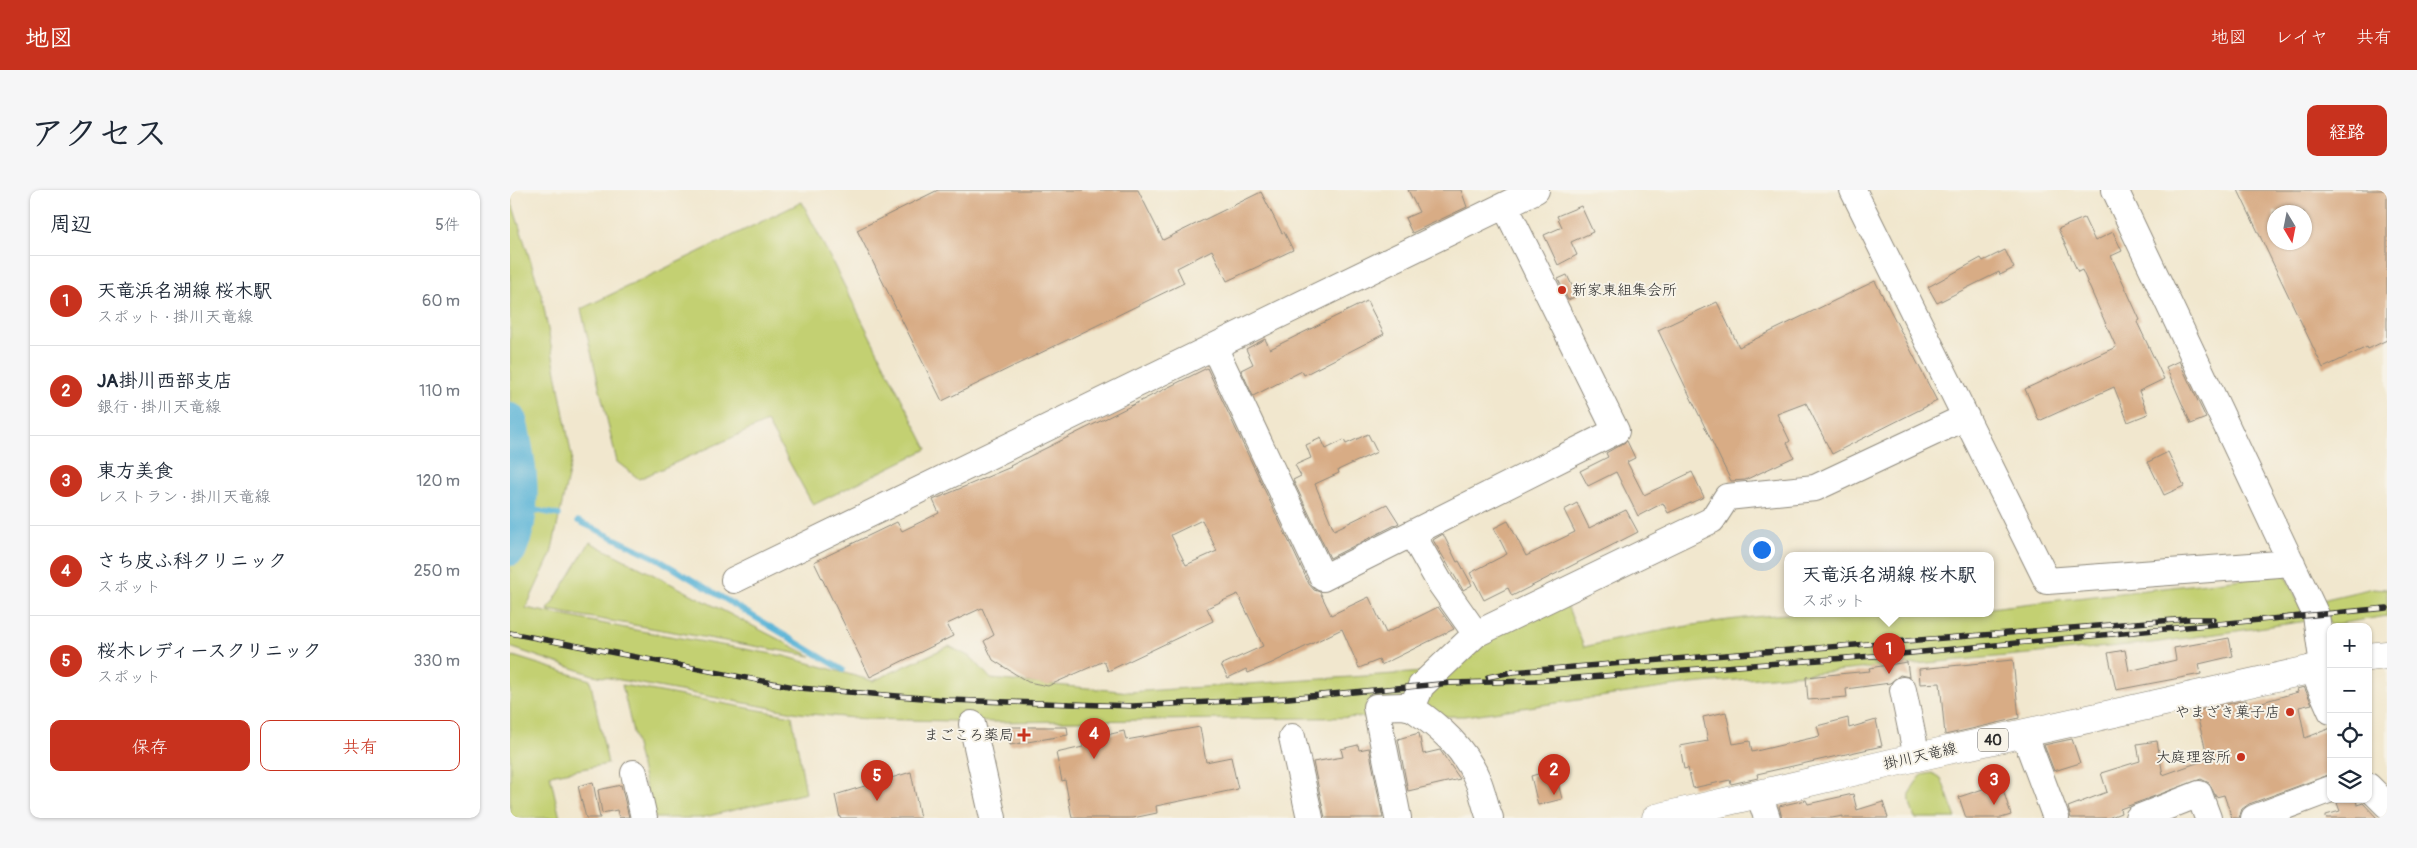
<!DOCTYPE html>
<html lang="ja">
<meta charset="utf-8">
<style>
:root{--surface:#fff;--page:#f6f6f7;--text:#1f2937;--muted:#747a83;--line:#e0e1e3;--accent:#c8321e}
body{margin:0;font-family:Pangolin,"Klee One",sans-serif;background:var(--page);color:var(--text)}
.controls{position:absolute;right:15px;bottom:15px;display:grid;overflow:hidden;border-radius:10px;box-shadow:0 1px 4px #0004}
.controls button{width:45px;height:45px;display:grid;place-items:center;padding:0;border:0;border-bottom:1px solid var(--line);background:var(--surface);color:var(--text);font:25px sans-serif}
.compass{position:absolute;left:1757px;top:15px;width:45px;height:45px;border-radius:50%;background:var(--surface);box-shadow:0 1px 4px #0004;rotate:170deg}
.you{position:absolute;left:1251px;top:359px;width:18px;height:18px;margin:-12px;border:4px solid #fff;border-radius:50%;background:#1a73e8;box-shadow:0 0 0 8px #1a73e833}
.badge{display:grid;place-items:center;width:32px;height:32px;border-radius:50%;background:var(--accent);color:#fff;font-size:16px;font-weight:700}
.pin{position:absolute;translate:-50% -41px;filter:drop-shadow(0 1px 2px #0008)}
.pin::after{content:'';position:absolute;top:26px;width:18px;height:15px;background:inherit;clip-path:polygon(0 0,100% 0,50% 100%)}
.popup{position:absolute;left:1274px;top:362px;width:210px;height:65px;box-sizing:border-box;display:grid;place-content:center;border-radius:10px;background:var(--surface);filter:drop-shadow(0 1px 4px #0005);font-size:16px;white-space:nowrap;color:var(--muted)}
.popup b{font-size:19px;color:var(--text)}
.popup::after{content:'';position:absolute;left:50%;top:100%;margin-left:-10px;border:10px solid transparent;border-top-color:var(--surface)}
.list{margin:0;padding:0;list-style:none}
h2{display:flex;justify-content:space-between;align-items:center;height:65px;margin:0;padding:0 20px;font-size:21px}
h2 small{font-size:16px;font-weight:400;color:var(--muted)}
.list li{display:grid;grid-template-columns:32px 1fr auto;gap:15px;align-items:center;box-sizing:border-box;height:90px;padding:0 20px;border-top:1px solid var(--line)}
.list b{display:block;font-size:19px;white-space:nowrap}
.list p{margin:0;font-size:16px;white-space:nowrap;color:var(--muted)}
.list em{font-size:16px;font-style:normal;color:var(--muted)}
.actions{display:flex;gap:10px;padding:15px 20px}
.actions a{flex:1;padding:11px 0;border:1px solid var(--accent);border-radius:10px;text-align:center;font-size:18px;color:var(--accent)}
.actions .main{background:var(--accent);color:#fff}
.icon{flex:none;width:28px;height:28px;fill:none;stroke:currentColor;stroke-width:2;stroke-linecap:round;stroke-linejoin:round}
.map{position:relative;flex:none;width:1877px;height:628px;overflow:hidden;border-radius:10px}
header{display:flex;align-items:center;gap:30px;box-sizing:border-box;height:70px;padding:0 25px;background:var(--accent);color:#fff}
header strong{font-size:24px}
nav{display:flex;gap:28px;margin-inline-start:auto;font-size:18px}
.intro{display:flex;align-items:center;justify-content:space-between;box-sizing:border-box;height:120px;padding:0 30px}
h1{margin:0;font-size:35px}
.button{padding:12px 22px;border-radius:10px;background:var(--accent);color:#fff;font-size:18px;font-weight:700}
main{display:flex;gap:30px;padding:0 30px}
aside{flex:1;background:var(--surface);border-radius:10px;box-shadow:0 1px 4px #0004}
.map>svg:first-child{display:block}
</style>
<header>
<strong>地図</strong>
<nav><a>地図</a><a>レイヤ</a><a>共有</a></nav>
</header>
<div class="intro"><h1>アクセス</h1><a class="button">経路</a></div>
<main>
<aside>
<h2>周辺<small>5件</small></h2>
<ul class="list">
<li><span class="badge">1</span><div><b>天竜浜名湖線 桜木駅</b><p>スポット · 掛川天竜線</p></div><em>60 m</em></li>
<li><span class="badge">2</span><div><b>JA掛川西部支店</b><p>銀行 · 掛川天竜線</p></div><em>110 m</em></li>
<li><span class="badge">3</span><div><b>東方美食</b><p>レストラン · 掛川天竜線</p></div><em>120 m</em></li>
<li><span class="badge">4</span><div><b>さち皮ふ科クリニック</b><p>スポット</p></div><em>250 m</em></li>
<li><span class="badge">5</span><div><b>桜木レディースクリニック</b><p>スポット</p></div><em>330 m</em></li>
</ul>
<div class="actions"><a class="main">保存</a><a>共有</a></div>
</aside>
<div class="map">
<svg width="1877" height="628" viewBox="0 0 1877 628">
<rect width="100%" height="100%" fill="#f7f3e8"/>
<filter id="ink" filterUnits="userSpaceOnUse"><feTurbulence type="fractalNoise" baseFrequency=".02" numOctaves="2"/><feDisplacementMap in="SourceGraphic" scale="10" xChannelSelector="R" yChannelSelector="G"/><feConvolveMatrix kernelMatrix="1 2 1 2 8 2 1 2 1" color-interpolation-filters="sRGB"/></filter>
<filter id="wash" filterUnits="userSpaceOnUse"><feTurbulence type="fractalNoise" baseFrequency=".0096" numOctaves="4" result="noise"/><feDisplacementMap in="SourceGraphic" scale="20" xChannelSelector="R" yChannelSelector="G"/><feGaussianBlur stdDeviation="1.12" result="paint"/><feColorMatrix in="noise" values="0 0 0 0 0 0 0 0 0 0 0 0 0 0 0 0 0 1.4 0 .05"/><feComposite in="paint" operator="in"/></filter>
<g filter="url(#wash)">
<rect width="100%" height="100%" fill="#f1e7ce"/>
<path fill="#c3d072" stroke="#777e4e" d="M0,7L32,107L62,268L41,364L16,418L125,440L274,466L363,491L439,456L462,468L481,489L620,502L929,481L966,444L1054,408L1074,457C1146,440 1220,427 1294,423C1356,419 1419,423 1480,423V418L1775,384L1797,431L1642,453L1181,494L955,526L485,532L356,529L289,523L83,485L0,457Z
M292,12L417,259L303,315L257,232L129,289L107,272L71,119Z
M80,352L301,466L38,420Z
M1863,398L1877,399V426L1820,435L1812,410Z
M3,466L80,490L98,574L40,585L50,628H0V471Z
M112,495L282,526L296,603L190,628H143Z
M1422,583L1431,588L1446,628H1405C1397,607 1397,603 1412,585Z"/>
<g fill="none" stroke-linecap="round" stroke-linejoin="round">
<path stroke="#5ab4d7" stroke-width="5.5" d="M10,317L49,325
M68,331L146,368L333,480"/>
<path stroke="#5ab4d7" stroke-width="34" d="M0,230C10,273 18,317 0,359"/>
</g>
<g id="blocks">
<path fill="#d8ac85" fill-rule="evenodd" d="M428,0H628L653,50L751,2L772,43L774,42L783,60L717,91L702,60L667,78L674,93L432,211L347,40Z
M898,0H951L957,17L902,43L895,28L909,22Z
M1728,0H1877V150L1858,159L1857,157L1813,178ZM1764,22H1794V52H1764Z
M1071,16L1083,42L1061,52L1067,65L1048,75L1034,45L1052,37L1047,26Z
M1574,28L1585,51L1603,42L1612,61L1601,66L1630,130L1627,132L1654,189L1629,201L1638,224L1618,232L1604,197L1529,231L1515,199L1606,157L1572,80L1568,82L1548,39Z
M1495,60L1504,78L1490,85L1489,82L1427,113L1418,97L1471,68L1473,71Z
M1057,85L1067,106L1058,110L1048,89Z
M1365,91L1427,211L1322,264L1296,213L1267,224L1280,251L1277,253L1284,267L1235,290L1221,291L1148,140L1207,112L1229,157Z
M857,111L874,144L794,185L792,181L743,206L731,180L743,174L736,159L755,149L760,159Z
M1669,171L1696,228L1681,234L1656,177Z
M697,178L799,394L804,400L810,402L821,425L859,407L876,443L928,417L944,439L871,475L869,470L849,478L832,439L762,473L738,483L736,479L718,488L711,475L753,456L728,404L697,418L703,431L598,481L594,471L538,496L518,492L483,470L474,451L484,445L472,418L437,434L443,446L360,487L304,372L387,332L392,341L429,323L423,310L501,277L500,276ZM692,330L707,361L676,375L661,345Z
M858,244L867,262L828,280L829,283L805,294L824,340L877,314L889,333L820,368L783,290L791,286L785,275L801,268L796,255L811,248L816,259L834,250L836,254Z
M1117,251L1125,268L1117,272L1134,305L1182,282L1194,307L1158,323L1153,313L1128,326L1106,282L1078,296L1070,281L1098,267L1096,263Z
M1658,262L1674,296L1654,305L1638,272Z
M1067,313L1079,338L1116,320L1128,342L1002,406L998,398L974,410L960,383L997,364L984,338L998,331L1016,366L1065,342L1054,320Z
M933,344L947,372L949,371L962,395L953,400L923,350Z
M1719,448L1723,466L1689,474L1691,484L1606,500L1598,463L1615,460L1619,481L1666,470L1664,458Z
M1503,470L1509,528L1435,545L1430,493L1410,494L1409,479Z
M1397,472L1399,487L1390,485L1380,493L1336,499L1337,507L1298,510L1296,487L1360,481L1359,478Z
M1794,497L1802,514L1789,517L1795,548L1821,538V584L1739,614L1732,619L1729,628H1722L1714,605L1706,607L1699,593L1691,589L1610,619L1611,623L1598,628H1561L1558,617L1597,602L1591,583L1630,571L1627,554L1647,551L1653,585L1698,569L1686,521L1736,510L1738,516L1788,502L1787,499Z
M1216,522L1223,554L1240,551L1242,562L1310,546L1307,536L1338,528L1339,538L1366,530L1372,556L1247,584L1248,588L1221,594L1220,590L1183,598L1178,578L1174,579L1170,556L1198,551L1193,527Z
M497,537H557L558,545L500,555Z
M690,537L696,572L721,567L728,599L646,616L647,623L623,628H562L555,590L552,591L546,563L573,557L571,551L614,541L616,550Z
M909,543L913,564L930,560L950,589L898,601L888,549Z
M1562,549L1570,573L1544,581L1534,555Z
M848,555L849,560L859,558L873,628H815L803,572L833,567L831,559Z
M1049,578L1052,591L1048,593L1052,609L1028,615L1021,586Z
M401,582L410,628H330L325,605Z
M83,592L90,628H76L68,596Z
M1491,593L1501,625L1491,628H1456L1449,607Z
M111,595L119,627L109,628L107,620L92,623L88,600Z
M1343,604L1347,620L1373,612L1378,628H1333V626L1322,628H1272L1269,616L1296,610L1298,614Z
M1832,609H1846L1847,615L1853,613L1867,628H1816V625L1830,621L1827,613Z"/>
</g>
</g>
<g filter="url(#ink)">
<use href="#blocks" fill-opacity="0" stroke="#8e897c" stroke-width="1"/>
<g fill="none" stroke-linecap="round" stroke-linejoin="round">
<defs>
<path id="minor" d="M1343,0L1537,391L1782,373
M1605,0L1806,425L1813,476
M704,157L813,388L1106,241L995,16
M902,344L930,393L966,444
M224,390L1026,0
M1802,478L1821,521
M1393,500L1407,567
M902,518C930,537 955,559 968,591C973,603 975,616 980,628
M462,534L483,628
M1514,543L1546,628
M782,547L800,628
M124,583L134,628
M1858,596L1877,615
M1249,604L1257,628
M888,628L866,517L893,516L902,518L911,496L966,444L1202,330L1217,307L1305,298L1456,227
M1628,628L1689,604L1698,628
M1744,628L1821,599"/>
<path id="major" d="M1858,467L1877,465
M1146,628L1407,567L1821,475"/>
</defs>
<use href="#minor" stroke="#8e897c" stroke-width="28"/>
<use href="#major" stroke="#8e897c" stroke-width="29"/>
<use href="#minor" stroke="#fff" stroke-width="26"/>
<use href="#major" stroke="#fff" stroke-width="28"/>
<defs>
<path id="rail" d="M0,443L289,498L437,510L623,516L778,508L941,493L1025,491L1391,464L1877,418
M978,487L1002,482L1139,471L1677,429H1703"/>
</defs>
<use href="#rail" stroke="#2b2b2b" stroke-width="5.5"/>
<use href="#rail" stroke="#f7f3e8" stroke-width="4" stroke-dasharray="11" stroke-linecap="butt"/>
</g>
</g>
<g fill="#c8321e" stroke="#f7f3e8" stroke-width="2">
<circle cx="1052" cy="100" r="5"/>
<circle cx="1780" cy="522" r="5"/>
<path d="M511.5 537.5h5v5h5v5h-5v5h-5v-5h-5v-5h5z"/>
<circle cx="1731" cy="567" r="5"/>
</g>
<g text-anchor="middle" stroke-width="4" stroke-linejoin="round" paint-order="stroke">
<rect fill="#f7f3e8" stroke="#686764" stroke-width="1" x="1468" y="538.5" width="30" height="23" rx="4"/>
<g font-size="14" font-weight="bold" fill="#2b2b2b">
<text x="1483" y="555">40</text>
</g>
<g font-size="15" fill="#2b2b2b" stroke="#f7f3e8" text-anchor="end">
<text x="1062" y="105" text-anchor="start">新家東組集会所</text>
<text x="1770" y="527">やまざき菓子店</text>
<text x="504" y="550">まごころ薬局</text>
<text x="1721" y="572">大庭理容所</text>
</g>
<g font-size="15" fill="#2b2b2b" stroke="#f7f3e8">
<text transform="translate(1410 566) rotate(-13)" y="5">掛川天竜線</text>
</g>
</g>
</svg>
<div class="controls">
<button>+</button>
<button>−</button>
<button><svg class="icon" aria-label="locate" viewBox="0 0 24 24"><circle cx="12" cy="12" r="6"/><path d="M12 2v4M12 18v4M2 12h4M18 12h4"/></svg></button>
<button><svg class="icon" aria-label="layers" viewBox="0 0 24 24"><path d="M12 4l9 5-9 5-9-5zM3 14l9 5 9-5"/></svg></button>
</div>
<svg class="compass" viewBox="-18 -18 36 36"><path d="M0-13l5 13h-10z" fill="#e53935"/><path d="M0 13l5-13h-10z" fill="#747a83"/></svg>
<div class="you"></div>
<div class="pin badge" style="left:1379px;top:484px">1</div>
<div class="popup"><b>天竜浜名湖線 桜木駅</b>スポット</div>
<div class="pin badge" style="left:1044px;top:605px">2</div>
<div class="pin badge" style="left:1484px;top:615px">3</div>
<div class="pin badge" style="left:584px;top:569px">4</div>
<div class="pin badge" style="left:367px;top:611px">5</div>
</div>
</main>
